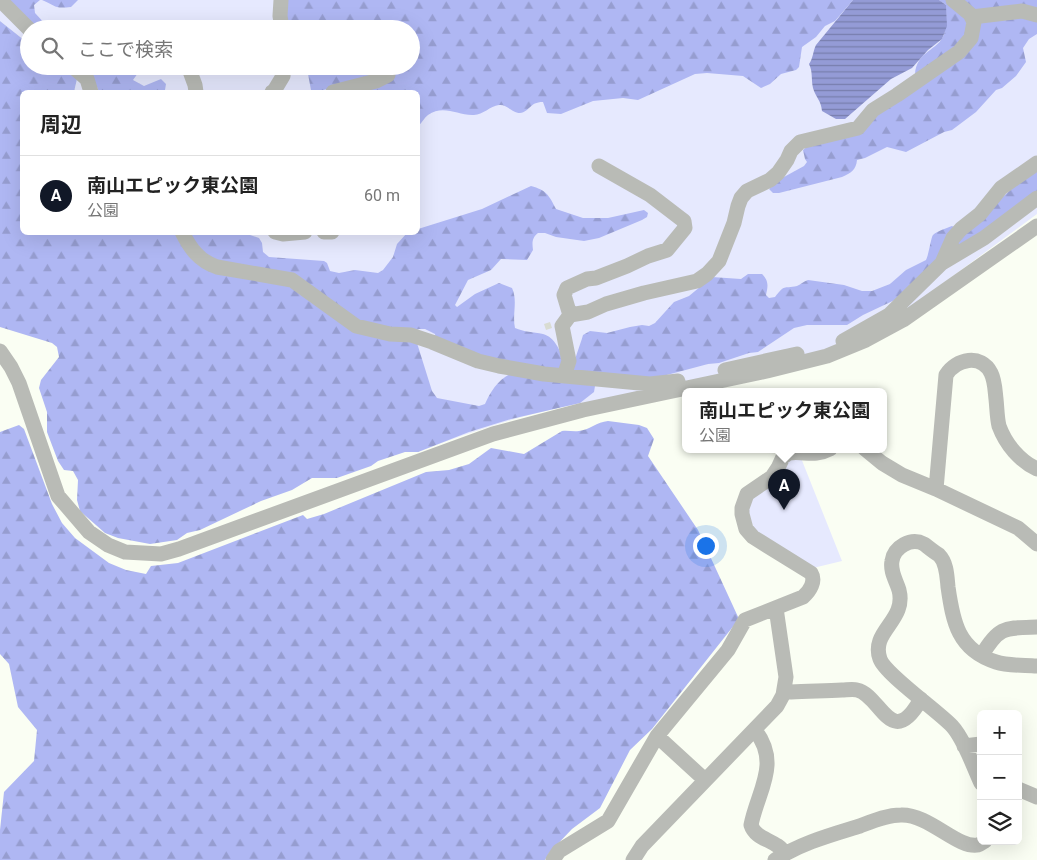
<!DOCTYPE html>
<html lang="ja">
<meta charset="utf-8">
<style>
:root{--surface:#fff;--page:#f6f6f6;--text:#222;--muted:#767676;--line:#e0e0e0;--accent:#111827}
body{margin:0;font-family:Roboto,"Noto Sans JP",sans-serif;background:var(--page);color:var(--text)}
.controls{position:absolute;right:15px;bottom:15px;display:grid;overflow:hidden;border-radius:8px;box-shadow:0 5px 20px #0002}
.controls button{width:45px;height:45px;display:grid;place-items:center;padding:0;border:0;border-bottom:1px solid var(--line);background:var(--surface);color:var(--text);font:25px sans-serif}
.you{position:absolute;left:705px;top:545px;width:18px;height:18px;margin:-12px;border:4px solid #fff;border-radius:50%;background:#1a73e8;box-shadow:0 0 0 8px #1a73e833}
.badge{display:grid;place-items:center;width:32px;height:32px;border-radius:50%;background:var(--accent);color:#fff;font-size:16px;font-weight:700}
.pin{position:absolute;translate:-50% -41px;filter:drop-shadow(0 1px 2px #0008)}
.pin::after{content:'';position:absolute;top:26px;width:18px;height:15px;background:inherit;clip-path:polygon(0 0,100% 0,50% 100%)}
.popup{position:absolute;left:682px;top:388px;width:205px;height:65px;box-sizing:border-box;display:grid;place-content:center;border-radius:8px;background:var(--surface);filter:drop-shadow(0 1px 4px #0005);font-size:16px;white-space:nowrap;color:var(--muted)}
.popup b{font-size:19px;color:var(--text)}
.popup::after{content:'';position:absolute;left:50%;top:100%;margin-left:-10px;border:10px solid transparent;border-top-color:var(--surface)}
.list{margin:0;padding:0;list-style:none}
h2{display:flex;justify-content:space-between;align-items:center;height:65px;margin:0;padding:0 20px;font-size:21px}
h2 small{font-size:16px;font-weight:400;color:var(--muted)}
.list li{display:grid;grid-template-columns:32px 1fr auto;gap:15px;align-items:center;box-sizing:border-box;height:80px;padding:0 20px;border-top:1px solid var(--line)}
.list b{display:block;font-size:19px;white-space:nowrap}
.list p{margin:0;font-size:16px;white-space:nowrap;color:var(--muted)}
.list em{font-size:16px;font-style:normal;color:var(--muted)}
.icon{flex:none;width:28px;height:28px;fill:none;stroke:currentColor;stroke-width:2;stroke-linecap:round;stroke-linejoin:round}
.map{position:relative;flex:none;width:1037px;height:860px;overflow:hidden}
.search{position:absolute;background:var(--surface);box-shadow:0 5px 20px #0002;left:20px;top:20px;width:400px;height:55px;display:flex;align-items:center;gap:12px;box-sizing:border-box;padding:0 18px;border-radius:28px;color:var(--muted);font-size:19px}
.panel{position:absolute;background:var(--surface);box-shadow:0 5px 20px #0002;left:20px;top:90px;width:400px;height:145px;border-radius:8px}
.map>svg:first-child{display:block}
</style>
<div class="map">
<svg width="1037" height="860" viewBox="0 0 1037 860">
<defs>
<pattern id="forest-firs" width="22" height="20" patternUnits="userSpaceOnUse" patternTransform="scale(1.25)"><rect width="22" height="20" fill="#afb7f3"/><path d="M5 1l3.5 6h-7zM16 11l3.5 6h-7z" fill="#969dd0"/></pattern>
<pattern id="water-rules" width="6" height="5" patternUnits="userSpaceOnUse" patternTransform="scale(1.25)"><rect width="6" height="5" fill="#949bd6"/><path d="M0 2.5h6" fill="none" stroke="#787ead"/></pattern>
</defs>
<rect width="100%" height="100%" fill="#fafef3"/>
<path fill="#e6e9fe" d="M0,0H1037V214L896,318L832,351L611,399C544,407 481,428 418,452L143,233L418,232V92H74L77,79L60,66H411V29H29V44L0,21Z
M801,458L842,561L813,568L755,533L747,508L750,497L786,459Z"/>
<path fill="url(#forest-firs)" d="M9,0H40L34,5L35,13L47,26L46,29H35Z
M42,0H78L71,7C53,9 57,6 42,0Z
M285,0H853L835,21L825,26L816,37L802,47L799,67L796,70L781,74L770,84L761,88L743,76L707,73L695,74L638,100L623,98L593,101L561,114L547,113L543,102C529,102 530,112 520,113C512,113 507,104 499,105C490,106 483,115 474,115C458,116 444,104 428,115C424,118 422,123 418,126V92H341L348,84L315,92L311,90L308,74L289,68V66H411V29H286Z
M939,0H949L965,14L968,37L915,75C916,50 939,51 944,34C947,25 946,14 946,5Z
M956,0H1037V12L977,15Z
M1037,17V34L1029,39L1023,48L1026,62L1016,76L1002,88L996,90L976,112L952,130L944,132L906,152L887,147L865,158L857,160C856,170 851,173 842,177L779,193H773L769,189L784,177L804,166L807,162L805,159L803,150L815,140L838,133L962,52L978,19Z
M0,21L29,44V66H60L77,79L74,92H22V232L178,233L187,250L289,284L315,302L417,343L432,391L437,398L479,406L485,404C491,391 497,381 510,374L595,386L594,392L580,403L511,419L469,432L418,452H405L378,461L371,466L337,478H312L292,490L261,501L200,530L187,533L177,540L150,544L118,538L105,533L80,511L77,500L78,480L73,471L64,470L58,461L47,432V412L39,388L41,380L59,357L57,347L52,343L0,327Z
M76,66H143L133,80L144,86L161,79L166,84L165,90L171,92H99L97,87Z
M1037,166V194L947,256L954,241Z
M531,186C546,190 549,195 556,209L583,218H608L644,210L648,213L647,217L642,220L599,238L584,241L556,237L545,233H538C532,238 532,242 533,250L527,260L501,259L491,270L468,280L455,305L457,307L475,294L499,283L512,288C518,301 512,314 515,328C524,332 533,332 543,334C555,337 561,352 564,363L559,370L499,362L436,341L435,334L425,329H419L411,332L359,324L319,296L212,264L188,232L244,233L259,238L262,243L263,252L269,257L324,261L327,263L330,271L339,273L355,270L378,273L383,270L393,257L397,244L407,233L418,232V229L482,209Z
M952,226L956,228L941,260L899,298L863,315L847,325H807L794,328L758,352L749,353L719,363L708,364L648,380L573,370C574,359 580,346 583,335L590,331L607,333L630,327L642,325L649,326L655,323L674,302L689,296L712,277L741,279L748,274H762C769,281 768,286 766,295L769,298L775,297C785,284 783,289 797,286C800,285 804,281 808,280L844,285L862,291H872L890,284L906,270L926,260C929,254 931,237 933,235C937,231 947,228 952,226Z
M608,421L639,425L647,428L654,439L648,456L698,530L739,619L652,729L630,750L600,808L572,829L549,853L545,860H0V830L4,792L34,761L37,730L18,707L9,664L0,654V432L19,425L24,429L52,504L62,523L75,538L109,563L126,570L146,574L151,566L178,563L303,515L307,519L324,514L426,472L449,470L469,464L491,448L524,454L562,431C568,430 573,432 579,431C589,430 597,422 608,421Z"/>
<path fill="url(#water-rules)" d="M853,0H939L946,5L947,26L942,39L928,50L912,68L891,79L845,119H836L822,111C821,100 816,98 813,88C811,79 813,72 809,64C813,59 813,51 816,45Z"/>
<path fill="#d9dcd2" d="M550,322L552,328L546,330L544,324Z"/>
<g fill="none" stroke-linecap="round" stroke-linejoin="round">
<path stroke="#b9bbb6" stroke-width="15" d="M0,0L29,29
M281,0L280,16L282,29
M972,17L1014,12L1022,11L1037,15
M72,66L87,79L91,92
M188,66L195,85L196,92
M272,92L274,91L283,76L284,66
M333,92L376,81L388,75
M182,232C190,248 199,261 217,267L292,280L356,326L390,334L411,335L432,342L478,361L499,366L544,374L650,384L678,381
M275,232L283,234L305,232
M324,232H332
M942,263L953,238L961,229L980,214L1001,188L1037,163
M570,315L564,295L567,288L587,279L596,278L627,266L648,256L667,250L685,228L684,221L680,218L650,195L599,166
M843,341L889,315L942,263L984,238L1037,198
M0,351L11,367L19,383L58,496L89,532L108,545L125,552L161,554L179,549L493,434L583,410L767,371L827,356L866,340L903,320L1037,226
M725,370L797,354
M564,376L569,361L562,326L570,315L588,312L606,304L644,293L697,281L707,274L719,261L734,223L738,206L741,198L747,191L770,180L778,173L787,160L791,151L800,142L858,128L873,110L897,95L959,52L971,38L974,22L970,14L953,0
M865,449L882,463L902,475L936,489L1018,528L1037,544
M936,489L946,375C956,359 981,353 991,373C995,381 995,391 996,399C997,408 997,418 999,426C1006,445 1020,461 1037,469
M982,655C999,626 1005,628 1037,627
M784,690L791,692C808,691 825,691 842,690C846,690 853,689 857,690C881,695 891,752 921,699
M755,730C781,764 758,790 751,825C756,841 777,839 785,854
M657,736L705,780
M964,746L981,744
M981,783C973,766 964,739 952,726C938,711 885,674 880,659C870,631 907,621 899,590C896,580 890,572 892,561C894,547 911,537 924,544C928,547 934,552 939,555C947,563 947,577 948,587C953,622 958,650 996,662C1008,666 1024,665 1037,666
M1018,789L1037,797
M553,860L559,851L608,821L657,736L728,650L745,620L803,597C810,591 816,581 811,573L753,537L746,529L742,514V508L747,494L772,477L778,468L783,457L789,453C804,451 815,457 830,449
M633,860L642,846L777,706L783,695L786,677L776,608
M775,860C801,843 831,835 860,826C873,821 887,815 901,815C929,814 958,849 978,845C981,844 983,842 985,841"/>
</g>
</svg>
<div class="controls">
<button>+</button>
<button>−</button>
<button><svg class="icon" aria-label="layers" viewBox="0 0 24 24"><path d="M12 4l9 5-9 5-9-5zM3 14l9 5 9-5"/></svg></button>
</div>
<div class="you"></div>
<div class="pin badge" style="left:784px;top:510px">A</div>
<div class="popup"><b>南山エピック東公園</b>公園</div>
<div class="search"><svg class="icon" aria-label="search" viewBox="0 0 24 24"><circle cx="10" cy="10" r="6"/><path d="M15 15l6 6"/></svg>ここで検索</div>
<section class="panel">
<h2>周辺<small></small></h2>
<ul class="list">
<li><span class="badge">A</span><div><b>南山エピック東公園</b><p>公園</p></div><em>60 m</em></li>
</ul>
</section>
</div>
